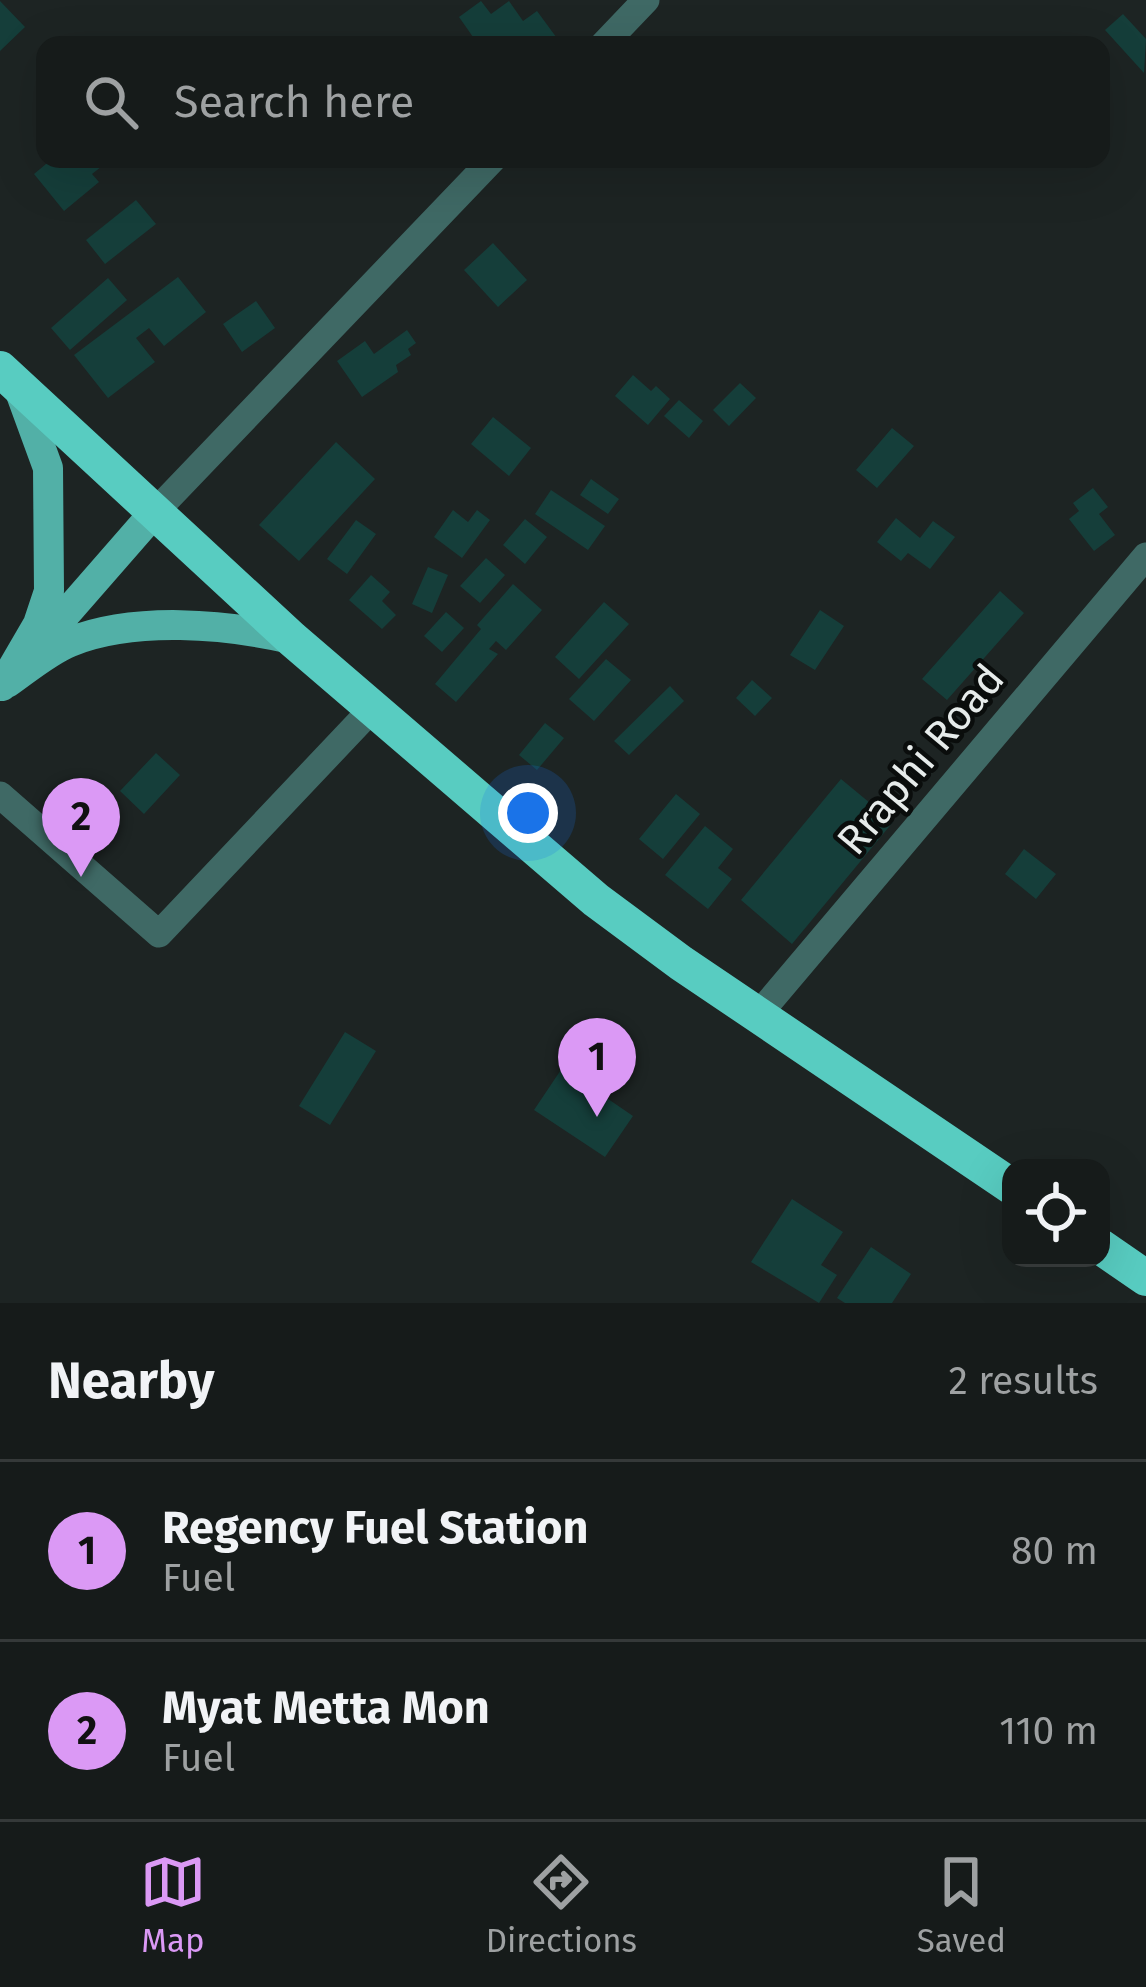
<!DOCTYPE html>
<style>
:root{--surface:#161b1a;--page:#232827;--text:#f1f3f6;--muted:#9ea1a2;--line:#353939;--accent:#db99f5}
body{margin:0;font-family:"Fira Sans",sans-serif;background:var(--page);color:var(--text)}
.controls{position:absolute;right:36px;bottom:36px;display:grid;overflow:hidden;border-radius:24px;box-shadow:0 12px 48px #0002}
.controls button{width:108px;height:108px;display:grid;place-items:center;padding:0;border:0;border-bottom:3px solid var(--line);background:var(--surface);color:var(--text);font:60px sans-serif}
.you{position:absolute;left:528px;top:813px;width:42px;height:42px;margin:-30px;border:9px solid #fff;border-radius:50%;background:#1a73e8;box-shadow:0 0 0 18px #1a73e833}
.badge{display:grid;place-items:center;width:78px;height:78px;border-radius:50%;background:var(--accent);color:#111;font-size:39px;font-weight:700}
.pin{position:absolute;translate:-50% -99px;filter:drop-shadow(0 3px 6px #0008)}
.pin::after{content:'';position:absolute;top:63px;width:42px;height:36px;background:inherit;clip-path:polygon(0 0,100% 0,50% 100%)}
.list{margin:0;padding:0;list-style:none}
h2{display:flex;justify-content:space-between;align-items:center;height:156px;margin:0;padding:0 48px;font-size:51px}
h2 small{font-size:39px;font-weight:400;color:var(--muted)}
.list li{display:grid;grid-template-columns:78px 1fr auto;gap:36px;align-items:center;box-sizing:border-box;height:180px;padding:0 48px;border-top:3px solid var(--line)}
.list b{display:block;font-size:45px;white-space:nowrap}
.list p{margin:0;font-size:39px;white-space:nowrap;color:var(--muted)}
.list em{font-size:39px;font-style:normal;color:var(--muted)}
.icon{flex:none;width:66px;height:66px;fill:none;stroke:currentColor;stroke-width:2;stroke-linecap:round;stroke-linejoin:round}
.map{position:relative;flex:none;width:1146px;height:1303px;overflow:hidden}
.search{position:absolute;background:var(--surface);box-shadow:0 12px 48px #0002;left:36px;right:36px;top:36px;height:132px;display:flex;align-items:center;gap:30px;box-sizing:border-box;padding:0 42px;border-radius:24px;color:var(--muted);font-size:45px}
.sheet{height:516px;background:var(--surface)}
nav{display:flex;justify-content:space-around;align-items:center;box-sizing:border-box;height:168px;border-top:3px solid var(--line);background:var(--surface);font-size:33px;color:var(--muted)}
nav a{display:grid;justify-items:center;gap:6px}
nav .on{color:var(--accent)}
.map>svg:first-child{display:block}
</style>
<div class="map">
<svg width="1146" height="1303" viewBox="0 0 1146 1303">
<rect width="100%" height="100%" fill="#1d2423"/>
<path fill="#153e3a" d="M0,1L25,27L0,51Z
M481,1L491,14L509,1L523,21L537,11L562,45H461L473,37L459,17Z
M1123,14L1146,39L1144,73L1105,30Z
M52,159H111L92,174L99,182L64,211L34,174Z
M136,200L156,224L105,264L86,240Z
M493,243L527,280L498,307L464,270Z
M178,277L206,312L164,346L149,328L136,338L155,362L108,398L74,355Z
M108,278L127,300L70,350L51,328Z
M256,301L275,328L242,352L223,324Z
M407,330L416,343L408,349L411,355L396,365L398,372L362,397L337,361L365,341L374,354Z
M633,375L651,391L656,386L670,399L648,425L615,396Z
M740,383L756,398L729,426L713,410Z
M679,400L703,421L689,438L664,416Z
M493,417L531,448L509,476L471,444Z
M892,428L914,446L877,488L856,470Z
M336,442L375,479L299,561L259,525Z
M591,479L619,499L608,514L580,495Z
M1093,488L1108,507L1099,514L1115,535L1094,551L1069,519L1079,511L1073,503Z
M551,490L605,526L588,550L535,514Z
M453,510L468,522L477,510L490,520L462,558L434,537Z
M896,518L920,538L933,521L955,537L930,569L908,553L901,561L877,542Z
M525,519L547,537L525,564L503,545Z
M356,520L376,534L347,574L327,559Z
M486,558L505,575L480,603L460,586Z
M428,567L448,575L432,613L412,604Z
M371,575L390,592L382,601L396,615L382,629L349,600Z
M513,584L542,610L506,650L496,641L489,649L498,654L456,702L435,684L481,629L477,625Z
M1000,591L1024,613L947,700L922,679Z
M604,602L629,624L579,679L555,657Z
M820,610L844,626L815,670L790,655Z
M446,612L464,628L442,652L424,636Z
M606,659L631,680L594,721L569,699Z
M752,680L772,698L755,716L736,698Z
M670,686L684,701L629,755L614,741Z
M545,723L564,738L537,770L519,755Z
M156,753L180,775L144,814L120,791Z
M841,779L893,822L792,944L741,900Z
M676,794L700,814L663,859L639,839Z
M705,826L733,849L718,868L732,879L708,909L665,875Z
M1024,849L1056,874L1036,899L1005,874Z
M587,1031L620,1053L595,1090L633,1116L605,1157L534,1110Z
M345,1032L376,1051L330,1125L299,1106Z
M792,1199L843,1232L821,1265L837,1275L819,1303L751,1262Z
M871,1247L911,1274L892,1303H845L837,1298Z"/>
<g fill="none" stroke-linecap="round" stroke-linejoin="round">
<path stroke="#3f6965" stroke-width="27" d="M603,45L646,0
M153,514L493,159
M0,795L159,934L372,709
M758,1015L1146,556"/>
<path stroke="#52b0a7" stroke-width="30" d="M36,648L153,514
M7,683C27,669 48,651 70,642C135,616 225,624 292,639
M2,686L38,624L49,591L48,468L18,386"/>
<path stroke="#58ccc1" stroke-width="36" d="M0,369L292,639L596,900L681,963L1011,1186
M1101,1247L1146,1278"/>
</g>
<g text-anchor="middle" stroke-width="9" stroke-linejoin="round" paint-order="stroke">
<g font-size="42" fill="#e6ebea" stroke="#0a0d0c">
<text transform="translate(920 759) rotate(-50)" y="15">Rraphi Road</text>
</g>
</g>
</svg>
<div class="controls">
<button><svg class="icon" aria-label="locate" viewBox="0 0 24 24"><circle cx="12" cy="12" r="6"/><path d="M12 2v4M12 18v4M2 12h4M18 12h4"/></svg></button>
</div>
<div class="you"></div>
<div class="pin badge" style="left:597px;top:1117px">1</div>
<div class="pin badge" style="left:81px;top:877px">2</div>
<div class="search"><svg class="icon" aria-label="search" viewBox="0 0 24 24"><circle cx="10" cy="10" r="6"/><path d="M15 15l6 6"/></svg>Search here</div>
</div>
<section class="sheet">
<h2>Nearby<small>2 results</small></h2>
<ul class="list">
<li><span class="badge">1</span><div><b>Regency Fuel Station</b><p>Fuel</p></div><em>80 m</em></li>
<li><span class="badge">2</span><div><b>Myat Metta Mon</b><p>Fuel</p></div><em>110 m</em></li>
</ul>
</section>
<nav>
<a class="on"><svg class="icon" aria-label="map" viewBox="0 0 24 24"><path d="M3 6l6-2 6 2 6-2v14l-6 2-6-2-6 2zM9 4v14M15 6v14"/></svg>Map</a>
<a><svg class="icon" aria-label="directions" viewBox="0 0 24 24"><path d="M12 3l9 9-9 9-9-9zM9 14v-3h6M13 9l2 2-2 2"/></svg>Directions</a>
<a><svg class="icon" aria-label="saved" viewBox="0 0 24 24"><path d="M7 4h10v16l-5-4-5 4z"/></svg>Saved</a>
</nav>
